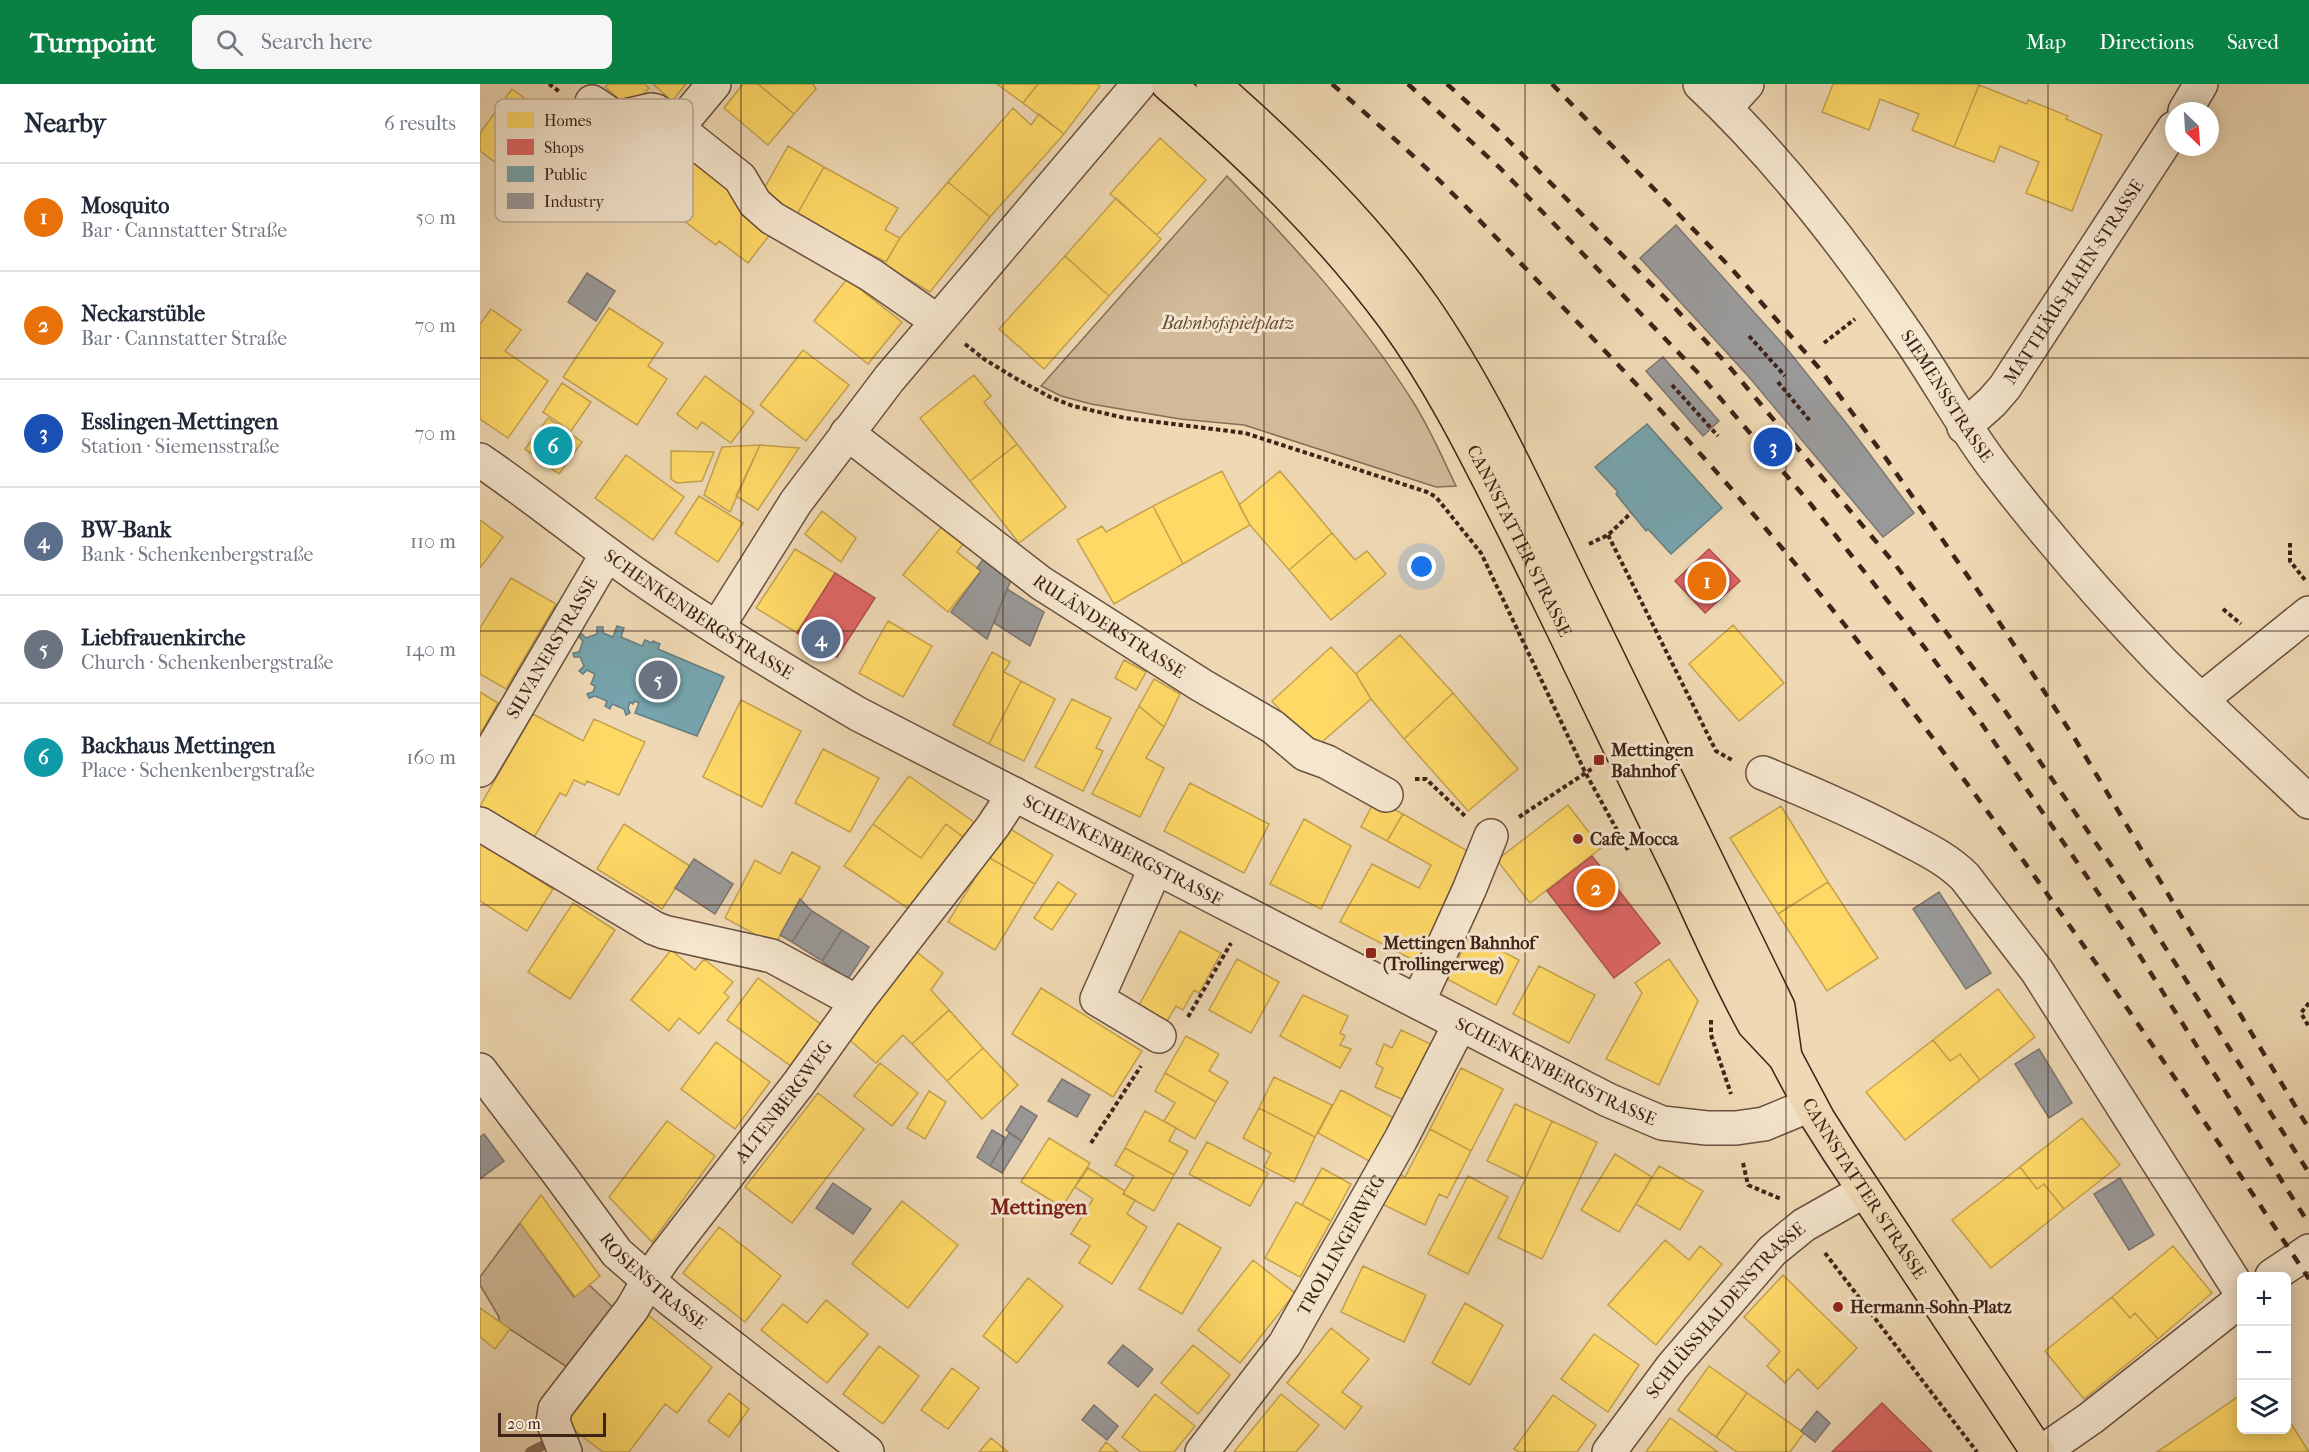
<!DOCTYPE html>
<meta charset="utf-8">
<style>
:root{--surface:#fff;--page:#f6f6f7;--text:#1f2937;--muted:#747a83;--line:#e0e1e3;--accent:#0b8043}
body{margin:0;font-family:"IM FELL French Canon",serif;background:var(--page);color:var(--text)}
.controls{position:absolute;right:18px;bottom:18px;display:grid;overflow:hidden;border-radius:9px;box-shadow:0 3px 15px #0003}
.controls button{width:54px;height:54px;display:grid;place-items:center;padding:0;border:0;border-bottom:2px solid var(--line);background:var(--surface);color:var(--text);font:30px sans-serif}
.compass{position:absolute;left:1685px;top:18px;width:54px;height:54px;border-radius:50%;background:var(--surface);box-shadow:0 3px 15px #0003;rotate:155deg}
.scale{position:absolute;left:18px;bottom:15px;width:108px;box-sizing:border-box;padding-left:6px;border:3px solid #3e2318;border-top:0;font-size:16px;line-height:21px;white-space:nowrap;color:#3e2318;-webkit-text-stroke:4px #f5e6ce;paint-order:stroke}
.you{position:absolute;left:942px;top:483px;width:21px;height:21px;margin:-15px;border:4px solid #fff;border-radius:50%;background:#1a73e8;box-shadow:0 0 0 9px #1a73e833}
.badge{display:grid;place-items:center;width:39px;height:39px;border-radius:50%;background:var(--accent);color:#fff;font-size:20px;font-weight:700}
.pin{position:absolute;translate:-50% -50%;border:3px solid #fff;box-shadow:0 2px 6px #0006}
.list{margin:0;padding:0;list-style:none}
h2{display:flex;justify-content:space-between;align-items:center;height:78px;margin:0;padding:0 24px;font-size:26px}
h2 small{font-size:20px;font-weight:400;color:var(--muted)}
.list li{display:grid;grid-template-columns:39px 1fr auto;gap:18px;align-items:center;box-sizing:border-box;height:108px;padding:0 24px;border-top:2px solid var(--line)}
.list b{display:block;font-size:22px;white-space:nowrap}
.list p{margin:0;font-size:20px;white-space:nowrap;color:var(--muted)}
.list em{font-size:20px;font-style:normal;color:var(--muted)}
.icon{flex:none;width:33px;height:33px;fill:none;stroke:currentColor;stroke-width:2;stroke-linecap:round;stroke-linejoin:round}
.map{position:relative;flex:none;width:1829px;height:1368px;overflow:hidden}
header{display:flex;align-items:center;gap:36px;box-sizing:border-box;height:84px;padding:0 30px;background:var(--accent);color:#fff}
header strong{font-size:28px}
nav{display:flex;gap:33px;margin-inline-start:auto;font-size:21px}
.search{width:420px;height:54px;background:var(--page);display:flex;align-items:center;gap:15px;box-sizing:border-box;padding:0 21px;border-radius:9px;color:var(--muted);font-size:22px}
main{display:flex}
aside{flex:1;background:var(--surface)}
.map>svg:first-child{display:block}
</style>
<header>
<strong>Turnpoint</strong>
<div class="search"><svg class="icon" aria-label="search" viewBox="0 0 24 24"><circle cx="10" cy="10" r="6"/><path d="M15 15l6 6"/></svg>Search here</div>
<nav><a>Map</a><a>Directions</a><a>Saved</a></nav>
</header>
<main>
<aside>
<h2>Nearby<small>6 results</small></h2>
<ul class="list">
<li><span class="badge" style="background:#e8710a">1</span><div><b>Mosquito</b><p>Bar · Cannstatter Straße</p></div><em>50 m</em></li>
<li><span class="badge" style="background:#e8710a">2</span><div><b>Neckarstüble</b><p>Bar · Cannstatter Straße</p></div><em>70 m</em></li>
<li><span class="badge" style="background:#1a4fb4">3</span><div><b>Esslingen-Mettingen</b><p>Station · Siemensstraße</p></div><em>70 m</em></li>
<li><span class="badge" style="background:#5c6f8a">4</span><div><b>BW-Bank</b><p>Bank · Schenkenbergstraße</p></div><em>110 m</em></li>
<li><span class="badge" style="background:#6b7280">5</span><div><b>Liebfrauenkirche</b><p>Church · Schenkenbergstraße</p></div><em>140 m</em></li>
<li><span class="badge" style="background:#0f9aa8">6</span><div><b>Backhaus Mettingen</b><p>Place · Schenkenbergstraße</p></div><em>160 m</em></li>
</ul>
</aside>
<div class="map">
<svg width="1829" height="1368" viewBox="0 0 1829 1368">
<rect width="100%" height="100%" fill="#efd9b4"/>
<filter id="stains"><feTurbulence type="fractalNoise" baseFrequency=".00333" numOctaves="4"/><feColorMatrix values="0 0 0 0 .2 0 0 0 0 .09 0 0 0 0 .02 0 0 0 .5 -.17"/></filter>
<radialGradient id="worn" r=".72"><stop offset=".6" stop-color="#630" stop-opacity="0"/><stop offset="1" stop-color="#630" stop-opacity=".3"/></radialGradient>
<path fill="#d1ba99" stroke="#886e58" stroke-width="1.5" d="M747,92C815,163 883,237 935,321C951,347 963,375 976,402L956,403L764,341L700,335L611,320L581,312L561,302Z
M40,1139L94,1213L109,1201L136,1226L90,1285L19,1238V1233L0,1201V1193Z"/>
<path fill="#ffd966" stroke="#c5a24f" stroke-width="1.5" d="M128,0H165L169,4L150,25L125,3Z
M173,0H206L192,17Z
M263,0H278L314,30L288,61L244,24Z
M278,0H333L336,5L314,30Z
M517,0H558L543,19Z
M558,0H617L620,2L584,50L543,19Z
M1353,0H1497L1499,1L1474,63L1432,46L1439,30L1400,15L1389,46L1342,28Z
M1499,1L1547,20L1548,16L1588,32L1586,35L1622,51L1592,127L1546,109L1559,78L1520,62L1514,78L1474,63Z
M32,5L91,48L50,104L0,67V49Z
M533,24L551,41L559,30L584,50L510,133L468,98Z
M162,40L225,88L228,85L260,110L294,145L268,179L239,157L236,161L128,80Z
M680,54L726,96L677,151L630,110Z
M308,62L344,83L316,132L280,112Z
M344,83L418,124L405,146L420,154L406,178L316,132Z
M468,98L510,133L450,208L404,181L420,154Z
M636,114L681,155L629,212L585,172Z
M585,172L629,212L564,285L519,245Z
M367,195L422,238L388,280L334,237Z
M129,224L183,259L168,282L187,295L157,341L83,293Z
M11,225L41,246L25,267L68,297L28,354L0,335V240Z
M323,266L369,301L326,357L280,321Z
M494,291L511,312L504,318L537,360L490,397L440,334Z
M225,292L274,328L251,359L222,338L217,345L197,330Z
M82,299L111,318L91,347L63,328Z
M68,334L102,358L79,390L45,365Z
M537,360L586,423L539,459L490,397Z
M280,361L319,364L278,426L256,412Z
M280,361L250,428L224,411L242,363Z
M191,367L234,368L222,397L197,399L191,395Z
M146,371L204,413L173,456L115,414Z
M742,387L770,441L703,480L673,422Z
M800,387L852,449L809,486L770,441L759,421Z
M219,412L263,439L238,478L195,449Z
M673,422L703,480L634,520L597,456L622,442L626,448Z
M342,427L376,454L361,478L325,450Z
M0,436L23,453L0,484Z
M462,442L483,460L477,468L501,487L468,528L423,491Z
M852,449L875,476L887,467L906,490L851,536L809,486Z
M315,465L355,489L317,549L276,524Z
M31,494L76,520L26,605L0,590V544Z
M408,537L452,562L423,613L379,589Z
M1253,541L1304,599L1259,637L1209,580Z
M920,551L973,609L924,655L891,615L876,590Z
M851,563L876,590L891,615L834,665L792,617Z
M512,568L530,578L524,588L541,597L509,660L473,641Z
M644,576L666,588L656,606L635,594Z
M674,595L700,610L684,643L659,622Z
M541,597L575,615L544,677L509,660Z
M0,608L18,619L0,650Z
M973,609L1038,685L988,727L924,655Z
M592,615L631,634L616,664L623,667L603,707L555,683Z
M261,616L321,647L282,723L223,693Z
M659,622L684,643L666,674L684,684L660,733L612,710Z
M53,630L103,657L114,635L165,658L139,711L107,697L105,701L94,696L86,712L80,709L53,755L0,724V722Z
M343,665L399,694L370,748L315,719Z
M429,692L498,741L487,756L466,740L441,774L393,740Z
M710,699L789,740L764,789L684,747Z
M895,716L923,730L907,757L881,743Z
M1088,721L1121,764L1050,819L1017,776Z
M1301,722L1348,798L1298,830L1250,754Z
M923,730L991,769L941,880L860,838L892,780L939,804L951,781L907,757Z
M824,735L871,762L841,825L790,800Z
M144,740L210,782L182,825L117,785Z
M393,740L441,774L466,740L487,756L435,829L364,782Z
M527,743L573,771L555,800L508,773Z
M0,759L73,805L47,847L0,817Z
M312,768L340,783L295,861L245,834L275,776L300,790Z
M508,773L555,800L515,866L468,838Z
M578,798L596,810L572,846L554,834Z
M1348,798L1398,874L1347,907L1298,830Z
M93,819L135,846L90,915L48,888Z
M700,847L741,869L719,909L714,906L703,926L696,922L686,939L658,923Z
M991,851L1039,876L1016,921L967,895Z
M433,865L463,889L451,906L469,926L432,960L423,951L396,979L364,951Z
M191,866L215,886L224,875L253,898L244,909L249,913L219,950L199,934L189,947L151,916Z
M757,875L799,898L771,949L729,926Z
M1189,875L1218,917L1179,1001L1126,975L1162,909L1155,899Z
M1059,882L1115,911L1089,959L1033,930Z
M278,894L346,944L315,985L247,936Z
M561,904L662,967L633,1013L532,950Z
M1518,905L1555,953L1500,996L1480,970L1470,977L1453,956Z
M823,911L868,932L860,949L865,952L860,961L871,965L860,984L800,952Z
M469,926L503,964L467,997L432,960Z
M921,946L959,964L933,1020L895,1003L903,984L896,980L904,960L912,964Z
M706,952L739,970L729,987L748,998L736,1018L685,989Z
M1453,956L1470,977L1480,970L1500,996L1425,1056L1386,1008Z
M236,958L290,998L255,1045L201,1005Z
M503,964L538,1001L502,1035L467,997Z
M400,979L438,1009L412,1042L374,1012Z
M981,984L1023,1005L991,1067L950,1045Z
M685,989L736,1018L715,1055L684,1037L695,1019L675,1007Z
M794,993L852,1021L835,1053L779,1024Z
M861,1006L914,1034L891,1078L838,1049Z
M449,1007L466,1018L445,1055L427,1044Z
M338,1009L384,1045L312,1139L265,1103Z
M1035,1020L1072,1037L1045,1095L1007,1077Z
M779,1024L835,1053L814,1098L784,1083L791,1069L763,1054Z
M665,1027L696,1044L689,1057L708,1067L694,1091L645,1064Z
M1602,1034L1640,1081L1584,1125L1564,1100L1557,1105L1540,1083Z
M187,1037L235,1072L172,1158L129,1113Z
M1072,1037L1117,1058L1062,1175L1018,1154Z
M950,1045L991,1067L967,1114L959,1110L945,1141L902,1120L917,1089L925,1093Z
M569,1054L610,1079L582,1123L541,1098Z
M727,1058L788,1089L770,1122L709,1090Z
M645,1064L694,1091L674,1127L643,1110L654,1092L635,1081Z
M1135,1070L1172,1093L1139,1148L1101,1126Z
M1179,1082L1223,1107L1200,1146L1156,1120Z
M1540,1083L1557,1105L1564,1100L1584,1125L1511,1184L1472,1136Z
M608,1084L645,1107L644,1110L655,1116L647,1130L667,1143L632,1200L599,1179L610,1162L591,1150L613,1115L595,1103Z
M842,1084L871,1100L851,1137L822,1121Z
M988,1092L1028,1113L988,1190L948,1170Z
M61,1111L120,1192L95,1213L40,1139Z
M422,1117L478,1161L428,1224L372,1180Z
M816,1118L851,1137L820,1193L785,1174Z
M698,1139L741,1164L702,1230L659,1205Z
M239,1143L301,1192L265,1238L203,1189Z
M1185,1156L1209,1176L1220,1162L1242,1180L1176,1261L1128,1221Z
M1693,1162L1732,1209L1678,1255L1655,1229L1650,1234L1632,1213Z
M773,1176L815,1209L760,1279L718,1246Z
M883,1182L946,1211L924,1258L861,1228Z
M1303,1191L1377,1264L1338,1305L1318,1285L1305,1299L1287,1282L1300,1267L1264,1233Z
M548,1194L583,1222L537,1279L503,1252Z
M1632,1213L1650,1234L1655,1229L1678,1255L1604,1315L1565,1267Z
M346,1216L388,1250L347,1299L281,1246L303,1220L327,1239Z
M985,1219L1023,1241L990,1301L952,1279Z
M0,1224L30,1245L15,1265L0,1253Z
M167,1230L232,1283L197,1329L185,1320L149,1368H123L85,1339Z
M851,1244L889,1275L862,1308L882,1323L865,1345L807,1299Z
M1114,1250L1159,1281L1128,1328L1081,1295Z
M713,1261L750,1291L718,1330L681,1299Z
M399,1262L439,1292L403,1340L363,1310Z
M1229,1282L1267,1309L1236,1353L1198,1326Z
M472,1284L499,1304L468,1345L441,1326Z
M249,1309L269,1325L249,1353L228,1337Z
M1267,1309L1324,1349L1310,1368H1257L1236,1353Z
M675,1310L715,1342L694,1368H661L642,1353Z
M801,1310L839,1341L816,1368H754Z
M1762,1310V1346H1806V1332L1829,1368H1677Z
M1073,1311L1116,1341L1097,1368H1039L1034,1365Z
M1190,1334L1238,1368H1166Z
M511,1354L528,1368H499Z
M626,1358L638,1368H619Z"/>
<path fill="#e06666" stroke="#af524f" stroke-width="1.5" d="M1229,465L1260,497L1225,529L1195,497Z
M355,489L395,514L357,573L317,549Z
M1112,772L1180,859L1134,894L1067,807Z
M1402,1319L1452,1368H1352Z"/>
<path fill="#76a5af" stroke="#657e82" stroke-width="1.5" d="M1167,340L1242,424L1191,470L1168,445L1166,447L1136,410L1138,408L1115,383Z
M137,542L144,544L141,553L162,562L165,556L172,559L173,557L180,560L178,565L244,593L217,652L155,629L159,619L154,617L153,620L150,618L148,624L150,629L146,631L144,625L132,620L130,625L125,622L127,617L115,612L109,614L107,610L113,608L115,602L111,600L115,590L107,586L103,590L99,587L104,582L100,573H94L93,569L99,568L103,557L99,553L102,550L106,554L117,550V543H123V549L133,553Z"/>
<path fill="#999" stroke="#7e7672" stroke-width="1.5" d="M1196,141L1307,265L1370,344L1434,429L1403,453L1269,293L1160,174Z
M107,189L135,207L116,237L88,218Z
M1183,273L1239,337L1223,352L1166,287Z
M503,475L531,496L507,555L471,528L501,487L497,484Z
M527,505L564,528L550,562L514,539Z
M214,775L253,800L235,830L195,804Z
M1459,808L1511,889L1486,905L1433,825Z
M320,815L332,827L312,858L300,851Z
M332,827L362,846L342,877L312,858Z
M362,846L389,863L368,895L342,877Z
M1559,965L1592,1019L1569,1034L1535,980Z
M582,995L610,1011L597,1033L568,1017Z
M541,1022L557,1032L542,1057L526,1046Z
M512,1046L526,1054L510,1082L497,1073Z
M529,1049L542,1057L522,1089L510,1082Z
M4,1050L24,1077L0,1095V1053Z
M1640,1094L1674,1151L1649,1166L1614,1110Z
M353,1099L391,1125L373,1150L336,1124Z
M643,1261L673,1285L658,1303L628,1279Z
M614,1321L638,1342L627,1356L602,1336Z
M1337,1327L1350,1339L1335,1358L1321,1347Z"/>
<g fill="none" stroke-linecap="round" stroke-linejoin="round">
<path stroke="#846b56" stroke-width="10" d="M50,1368L68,1359"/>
<defs>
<g id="minor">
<path id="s1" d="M1220,0C1298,73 1365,160 1425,248C1457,294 1483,343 1517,387C1568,453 1623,517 1681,577C1729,625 1780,671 1829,718"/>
<path d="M112,18L136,34L171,26L176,27L260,94L275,119L292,134L391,191L457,237"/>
<path d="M1245,24L1267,0"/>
<path d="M1705,27L1721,0"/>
<path d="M198,43L234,0"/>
<path id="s2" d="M1484,343L1512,318L1525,303L1694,44"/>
<path id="s3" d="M367,349L561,499L721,601L793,643L825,670L847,678L906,711"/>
<path id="s4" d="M0,376C54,413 104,454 158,492C228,541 303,586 378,630L1128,1016L1182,1039L1227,1044H1256L1284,1040L1330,1021"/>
<path d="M237,544L316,418L409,295L659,0"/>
<path d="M1721,616L1829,529"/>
<path id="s5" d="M0,686L127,470"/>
<path d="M1283,689C1329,708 1374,727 1419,751C1442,763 1466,774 1485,793L1557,887L1762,1210"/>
<path d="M0,740L174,844L184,848L292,872L377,918"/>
<path d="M676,783L617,915L679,952"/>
<path d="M938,918L989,806L1011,752"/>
<path id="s6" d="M0,986L79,1090L137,1169L190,1215L387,1368"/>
<path d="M1792,1192L1829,1167"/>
<path id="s7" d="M85,1368L73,1338L75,1325L152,1225L168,1197L183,1175L319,999L377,918L513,742L534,710"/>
<path id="s8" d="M722,1368L805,1260L921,1055L980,940"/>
<path id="s9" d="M1129,1368L1192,1283L1292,1167L1324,1141L1384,1107"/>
<path d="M1562,1368L1611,1334L1762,1215"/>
</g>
<g id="major">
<path id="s10" d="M688,0C772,72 848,145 914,234C963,301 999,376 1036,449C1093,563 1147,679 1203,793C1226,842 1248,893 1274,940L1305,973L1338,1035L1359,1068L1558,1368"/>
<path d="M733,0C810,68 884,139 943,223C1003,310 1045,404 1091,499C1160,640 1228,782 1298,923L1305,973"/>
</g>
</defs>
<use href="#minor" stroke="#6a503f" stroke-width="36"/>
<use href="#major" stroke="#3e2318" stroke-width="36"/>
<path stroke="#3e2318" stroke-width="4" stroke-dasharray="4.5 3" stroke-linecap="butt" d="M69,0L80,8
M1269,252L1305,292
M1344,259L1375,235
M485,260L504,275L535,294L570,313L593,322L645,334L765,349L947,408L956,413L1001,469L1105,688L1148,766
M1298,298L1330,337
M1192,301L1238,352
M1128,451L1236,667L1252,676
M1810,459V477L1825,496
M1109,460L1128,451L1151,429
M1743,525L1761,540
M935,695H946L985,732
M1039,733L1113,684
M1829,919L1821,929L1829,943
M708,933L751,859
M1231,936V951L1251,1010
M611,1059L661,982
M1263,1079L1268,1101L1301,1115
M1345,1169L1497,1368"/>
<use href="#minor" stroke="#f5e6ce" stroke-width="33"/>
<use href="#major" stroke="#efd9b4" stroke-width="33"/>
<path stroke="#3e2318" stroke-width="4.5" stroke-dasharray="10 10" stroke-linecap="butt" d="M852,0C893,36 934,71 973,110C1008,144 1041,180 1076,216C1162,305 1247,396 1326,493C1509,716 1670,954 1829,1195
M928,0L1020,84L1222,293L1329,418L1445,564L1499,636L1643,845L1829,1140
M967,0L1018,46L1192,221L1247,280L1414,479L1519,618L1653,813L1829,1089
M1072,0L1250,183L1339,284L1405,373L1512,527L1595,655L1829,1045"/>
</g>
<path fill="none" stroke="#3e2318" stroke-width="1.5" stroke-opacity="0.55" d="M261,0V1368M523,0V1368M784,0V1368M1045,0V1368M1306,0V1368M1568,0V1368M0,274H1829M0,547H1829M0,821H1829M0,1094H1829"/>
<g fill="#8f2418" stroke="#f5e6ce" stroke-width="2">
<rect x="1113" y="670" width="12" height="12" rx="3"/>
<circle cx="1098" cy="755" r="6"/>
<rect x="885" y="863" width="12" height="12" rx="3"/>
<circle cx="1358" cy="1223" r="6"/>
</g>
<g text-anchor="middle" stroke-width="6" stroke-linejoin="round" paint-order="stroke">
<g font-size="18" fill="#3e2318" stroke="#f5e6ce">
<text dy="6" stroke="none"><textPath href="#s2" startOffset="183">MATTHÄUS-HAHN-STRASSE</textPath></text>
<text dy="6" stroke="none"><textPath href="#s1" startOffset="399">SIEMENSSTRASSE</textPath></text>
<text dy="6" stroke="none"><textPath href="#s10" startOffset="582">CANNSTATTER STRASSE</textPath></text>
<text dy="6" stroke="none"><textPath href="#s4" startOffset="268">SCHENKENBERGSTRASSE</textPath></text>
<text dy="6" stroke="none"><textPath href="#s3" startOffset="326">RULÄNDERSTRASSE</textPath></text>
<text dy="6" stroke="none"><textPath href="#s5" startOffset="142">SILVANERSTRASSE</textPath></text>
<text dy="6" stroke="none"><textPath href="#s4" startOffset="754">SCHENKENBERGSTRASSE</textPath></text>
<text dy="6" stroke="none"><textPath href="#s4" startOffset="1240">SCHENKENBERGSTRASSE</textPath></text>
<text dy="6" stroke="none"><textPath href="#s7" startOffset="429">ALTENBERGWEG</textPath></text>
<text dy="6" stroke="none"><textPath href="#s10" startOffset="1318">CANNSTATTER STRASSE</textPath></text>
<text dy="6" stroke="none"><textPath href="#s8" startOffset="250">TROLLINGERWEG</textPath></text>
<text dy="6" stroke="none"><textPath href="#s6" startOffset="274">ROSENSTRASSE</textPath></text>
<text dy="6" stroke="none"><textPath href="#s9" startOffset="184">SCHLÜSSHALDENSTRASSE</textPath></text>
</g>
<g font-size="18" font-style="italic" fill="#634938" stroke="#f5e6ce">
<text x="748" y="245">Bahnhofspielplatz</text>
</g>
<g font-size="18" font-weight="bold" fill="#3e2318" stroke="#f5e6ce" text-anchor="start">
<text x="1131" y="672">Mettingen<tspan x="1131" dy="21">Bahnhof</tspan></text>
<text x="1110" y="761">Cafe Mocca</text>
<text x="903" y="865">Mettingen Bahnhof<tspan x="903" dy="21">(Trollingerweg)</tspan></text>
<text x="1370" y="1229">Hermann-Sohn-Platz</text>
</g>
<g font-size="21" font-weight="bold" fill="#7a1f14" stroke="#f5e6ce">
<text x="559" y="1130">Mettingen</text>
</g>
</g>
<rect x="15" y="15" width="198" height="123" rx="9" fill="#f5e6ce" stroke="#beac97" stroke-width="1.5"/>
<rect x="27" y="28" width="27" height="16" fill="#ffd966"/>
<rect x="27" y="55" width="27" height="16" fill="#e06666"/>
<rect x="27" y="82" width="27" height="16" fill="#76a5af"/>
<rect x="27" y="109" width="27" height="16" fill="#999"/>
<g font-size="16" fill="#3e2318">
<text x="64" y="42">Homes</text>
<text x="64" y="69">Shops</text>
<text x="64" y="96">Public</text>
<text x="64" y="123">Industry</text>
</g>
<rect width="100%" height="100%" filter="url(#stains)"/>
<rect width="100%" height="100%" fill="url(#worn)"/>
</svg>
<div class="controls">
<button>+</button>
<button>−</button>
<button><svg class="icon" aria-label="layers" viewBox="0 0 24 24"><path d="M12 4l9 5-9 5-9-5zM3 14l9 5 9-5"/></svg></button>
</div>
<svg class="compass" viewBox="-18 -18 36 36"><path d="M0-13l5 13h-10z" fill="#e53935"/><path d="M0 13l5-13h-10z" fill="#747a83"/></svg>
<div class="scale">20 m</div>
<div class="you"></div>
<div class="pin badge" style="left:1227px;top:497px;background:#e8710a">1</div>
<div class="pin badge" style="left:1116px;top:804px;background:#e8710a">2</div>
<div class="pin badge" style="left:1293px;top:363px;background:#1a4fb4">3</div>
<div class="pin badge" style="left:341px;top:555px;background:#5c6f8a">4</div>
<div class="pin badge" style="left:178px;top:596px;background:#6b7280">5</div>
<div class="pin badge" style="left:73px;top:362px;background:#0f9aa8">6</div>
</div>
</main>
